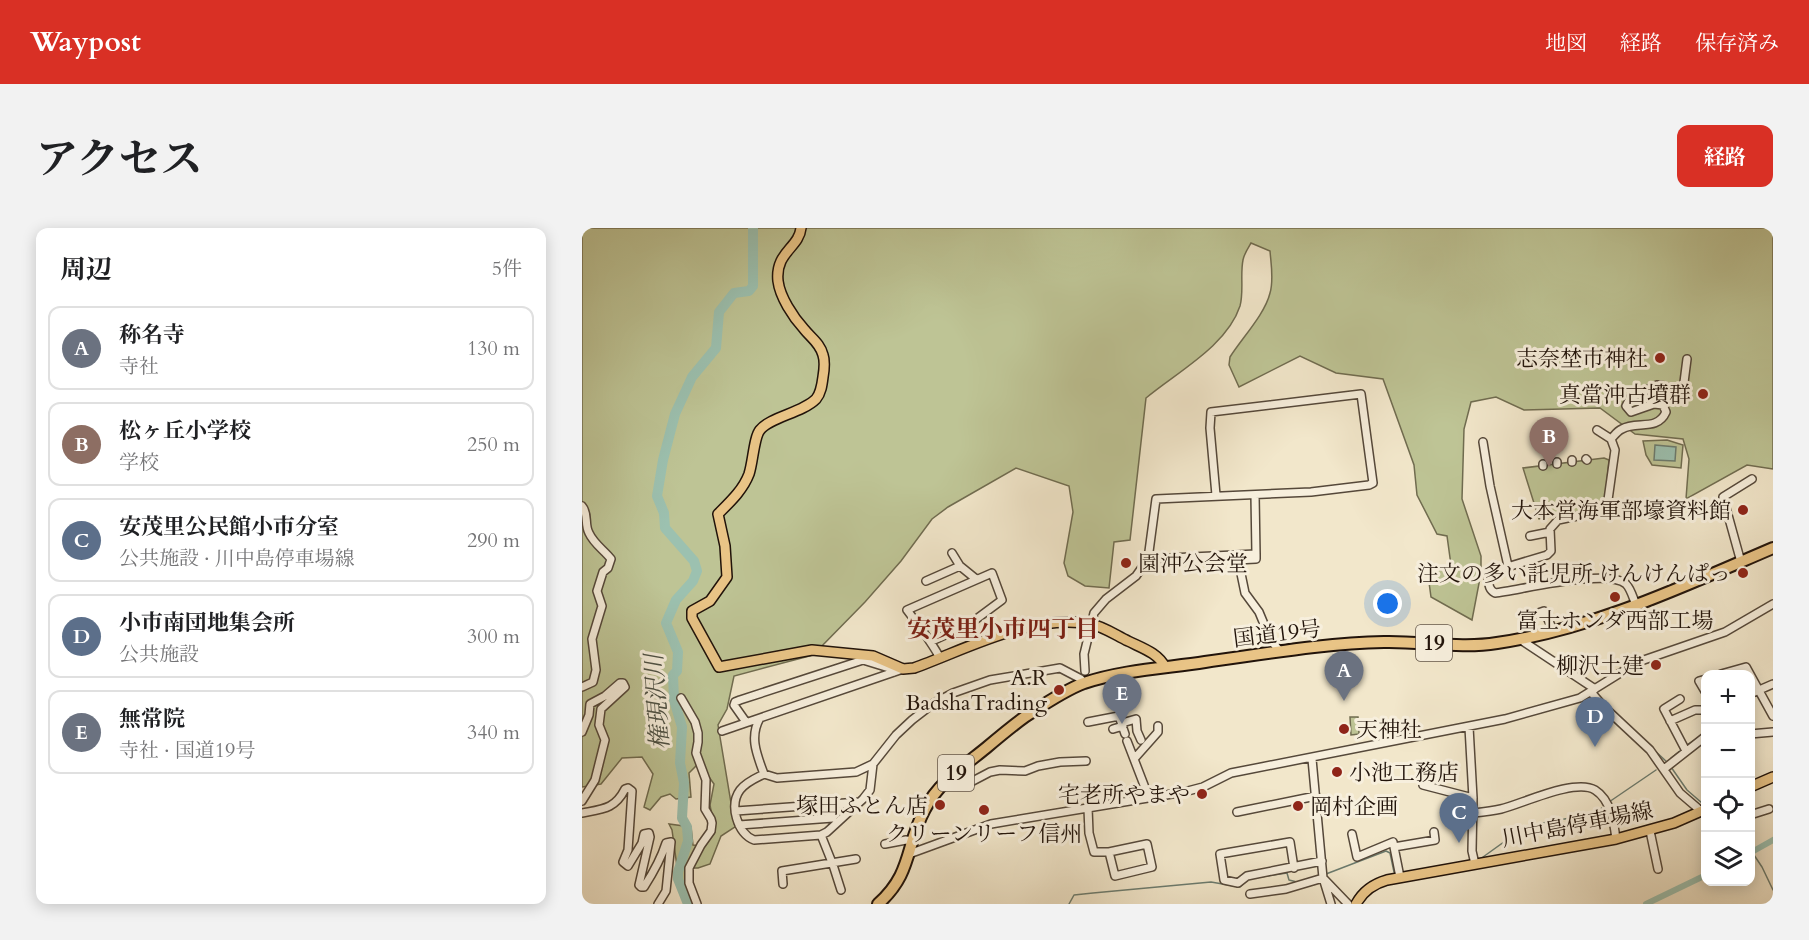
<!DOCTYPE html>
<html lang="ja">
<meta charset="utf-8">
<style>
:root{--surface:#fff;--page:#f2f2f2;--text:#202124;--muted:#757577;--line:#e0e0e0;--accent:#d93025}
body{margin:0;font-family:Cardo,"Noto Serif JP",serif;background:var(--page);color:var(--text)}
.controls{position:absolute;right:18px;bottom:18px;display:grid;overflow:hidden;border-radius:12px;box-shadow:0 3px 15px #0003}
.controls button{width:54px;height:54px;display:grid;place-items:center;padding:0;border:0;border-bottom:2px solid var(--line);background:var(--surface);color:var(--text);font:30px sans-serif}
.you{position:absolute;left:806px;top:376px;width:21px;height:21px;margin:-15px;border:4px solid #fff;border-radius:50%;background:#1a73e8;box-shadow:0 0 0 9px #1a73e833}
.badge{display:grid;place-items:center;width:39px;height:39px;border-radius:50%;background:var(--accent);color:#fff;font-size:20px;font-weight:700}
.pin{position:absolute;translate:-50% -50px;filter:drop-shadow(0 2px 3px #0008)}
.pin::after{content:'';position:absolute;top:32px;width:21px;height:18px;background:inherit;clip-path:polygon(0 0,100% 0,50% 100%)}
.list{margin:0;padding:0;list-style:none}
h2{display:flex;justify-content:space-between;align-items:center;height:78px;margin:0;padding:0 24px;font-size:26px}
h2 small{font-size:20px;font-weight:400;color:var(--muted)}
.list li{display:grid;grid-template-columns:39px 1fr auto;gap:18px;align-items:center;box-sizing:border-box;height:84px;margin:0 12px 12px;padding:0 12px;border:2px solid var(--line);border-radius:12px}
.list b{display:block;font-size:22px;white-space:nowrap}
.list p{margin:0;font-size:20px;white-space:nowrap;color:var(--muted)}
.list em{font-size:20px;font-style:normal;color:var(--muted)}
.icon{flex:none;width:33px;height:33px;fill:none;stroke:currentColor;stroke-width:2;stroke-linecap:round;stroke-linejoin:round}
.map{position:relative;flex:none;width:1191px;height:676px;overflow:hidden;border-radius:12px}
header{display:flex;align-items:center;gap:36px;box-sizing:border-box;height:84px;padding:0 30px;background:var(--accent);color:#fff}
header strong{font-size:28px}
nav{display:flex;gap:33px;margin-inline-start:auto;font-size:21px}
.intro{display:flex;align-items:center;justify-content:space-between;box-sizing:border-box;height:144px;padding:0 36px}
h1{margin:0;font-size:42px}
.button{padding:15px 27px;border-radius:12px;background:var(--accent);color:#fff;font-size:21px;font-weight:700}
main{display:flex;gap:36px;padding:0 36px}
aside{flex:1;background:var(--surface);border-radius:12px;box-shadow:0 3px 15px #0003}
.map>svg:first-child{display:block}
</style>
<header>
<strong>Waypost</strong>
<nav><a>地図</a><a>経路</a><a>保存済み</a></nav>
</header>
<div class="intro"><h1>アクセス</h1><a class="button">経路</a></div>
<main>
<aside>
<h2>周辺<small>5件</small></h2>
<ul class="list">
<li><span class="badge" style="background:#6b7280">A</span><div><b>称名寺</b><p>寺社</p></div><em>130 m</em></li>
<li><span class="badge" style="background:#8d6e63">B</span><div><b>松ヶ丘小学校</b><p>学校</p></div><em>250 m</em></li>
<li><span class="badge" style="background:#5c6f8a">C</span><div><b>安茂里公民館小市分室</b><p>公共施設 · 川中島停車場線</p></div><em>290 m</em></li>
<li><span class="badge" style="background:#5c6f8a">D</span><div><b>小市南団地集会所</b><p>公共施設</p></div><em>300 m</em></li>
<li><span class="badge" style="background:#6b7280">E</span><div><b>無常院</b><p>寺社 · 国道19号</p></div><em>340 m</em></li>
</ul>
</aside>
<div class="map">
<svg width="1191" height="676" viewBox="0 0 1191 676">
<rect width="100%" height="100%" fill="#f2e7cb"/>
<filter id="stains"><feTurbulence type="fractalNoise" baseFrequency=".00333" numOctaves="4"/><feColorMatrix values="0 0 0 0 .2 0 0 0 0 .09 0 0 0 0 .02 0 0 0 .5 -.17"/></filter>
<radialGradient id="worn" r=".72"><stop offset=".6" stop-color="#630" stop-opacity="0"/><stop offset="1" stop-color="#630" stop-opacity=".3"/></radialGradient>
<path fill="#bec495" stroke="#706c50" stroke-width="1.5" d="M0,0H1191V241L1165,237L1104,271L1107,231L1101,211L1053,206L1018,180L942,182L914,169L889,174L882,201L880,271L899,328V345L890,392L849,369L846,347L869,337L865,308L855,306L835,267L832,237L801,151L754,145L718,128L657,159L647,137L648,129C660,110 683,86 688,65C692,52 689,36 688,23L669,15C666,20 662,26 661,32C658,46 662,64 658,78C645,118 595,144 564,170L548,312L532,314L527,360L503,358L486,348L482,335L491,284L487,258L434,240L366,279L350,291L319,333L283,374L231,427L152,448L145,481L136,497L153,599L139,608L128,636L116,640H103L107,667L99,668L90,602L87,596L109,599L111,617L123,618L133,604L128,577L132,556L117,535L107,545L109,569L94,571L88,566L79,569L68,582L62,579L71,546L60,529L40,530L19,556L0,559Z
M1085,212L1101,217L1099,240L1070,237L1064,227L1061,213Z
M1022,230L1027,232L1023,273L1020,279L957,291L941,240Z
M768,489H776L777,506L769,507Z"/>
<path fill="#9cc1b0" stroke="#6b7b6e" stroke-width="1.5" d="M1073,217L1094,219L1093,233L1072,232Z"/>
<g fill="none" stroke-linecap="round" stroke-linejoin="round">
<path stroke="#6b7b6e" stroke-width="1.5" d="M1024,477L1086,535
M1105,517L1124,505
M1089,530L1099,522
M1089,539L1105,562L1120,575
M1027,574L1074,542
M1168,621L1180,639L1191,662
M901,629L944,598L1010,586L1020,580
M744,646L804,623L808,625L812,644
M487,676L492,667L511,665L629,654L658,659L666,651L705,645L707,652L715,654"/>
<path stroke="#9cc1b0" stroke-width="6" d="M1168,625L1191,612
M1064,676L1124,647"/>
<path stroke="#9cc1b0" stroke-width="10" d="M106,676L96,651V644L106,613L105,599L100,590L102,555L98,535L100,499L92,472L91,447L95,443L96,424L84,395L94,372L111,353L115,343L112,333L83,300L82,285L75,268L81,232L93,186L110,149L134,120L137,84L152,65L167,63L171,58V0"/>
<defs>
<path id="minor" d="M1015,202L1029,211L1033,222L1025,279L1019,283L976,292L968,301L969,323L965,327L912,343L906,348C907,356 906,361 913,365C939,362 1026,340 1044,356C1049,361 1051,370 1054,377
M1029,211C1032,208 1035,203 1040,201C1054,192 1075,204 1084,184L1081,177L1072,176L1049,184L1044,178L1048,170L1075,157C1084,156 1092,165 1101,162L1105,131
M901,214L908,258L926,338
M1004,231L1005,232
M990,232V234
M975,234V236
M961,236V238
M0,278C7,286 2,296 7,305C12,316 22,322 29,331L26,340L21,344L15,363L20,378L10,411L14,442L11,454L0,459
M948,308L968,304
M370,325L378,338
M674,326V331L654,332V334L657,336L663,365L677,384L689,413L699,424
M566,331L674,326L673,267
M1159,334L1141,269L1170,251
M344,353L378,338L394,351
M942,390L962,383L971,402
M939,410L942,414L1013,461
M350,413L389,395L420,372L410,345L325,382C337,398 349,413 358,430
M321,441L178,490C167,509 175,527 182,546L195,550L274,544L291,536L314,507L330,492L352,475L371,465L408,452L478,440L499,451L501,456
M503,443L502,426L512,385L524,371L554,348L566,331L574,271L729,264L787,257L791,255L779,166L629,184L628,200L634,267
M1139,446L1164,439L1191,488
M1124,451L1117,453L1124,465
M1009,464L1022,479L1068,522L1098,565L1119,583
M1168,466L1191,456
M99,470L113,494L116,505V514L114,525L124,552L123,581L129,591L130,595L129,603L119,617L107,640V655L115,676
M1098,471L1082,481L1104,523
M1088,493L1113,482H1124
M164,494L152,477L153,474L158,472L281,432L307,440L312,444
M506,494L537,488L543,506
M540,495L554,491L555,503L559,512
M887,499L891,570L890,623L893,636
M531,501L541,498
M140,503L178,490
M0,504L7,487L8,476L23,468L38,455H41L43,459L19,481L17,497L23,512L13,552L0,573
M1168,506L1191,504
M545,513L567,570
M552,531L576,504V498
M730,531L741,650L766,676
M1082,541L1124,508
M376,543L387,555L408,544L418,542L443,543L456,538L478,534L504,533
M182,546C174,550 164,554 158,562C147,577 155,605 172,612L239,607L245,604L281,571L288,562L291,536
M1124,546V548
M841,557L891,570
M506,580L507,605L512,624H527L565,616L570,639L533,648L527,624
M154,583L277,574
M655,584L734,568
M0,585C21,581 33,581 43,561L46,560L50,563L46,622L41,634L46,638L60,615L62,606L67,605L68,609L57,657L59,659H62C71,645 79,631 84,615L89,614L84,663L76,676
M892,585C901,584 910,583 919,581C940,576 993,550 1013,562C1029,572 1032,595 1034,611
M1168,587L1187,581
M157,597L251,590
M1068,603L1076,641
M770,606L775,629L811,614L818,649
M239,607L251,637L259,662
M303,616L324,612L331,613
M812,619L853,612L852,604
M327,626L409,596L602,564L621,559L649,545L923,491L998,470L1056,434L1143,404L1191,376
M712,640L708,614L638,626L642,652L656,655L665,648L740,633
M201,656L200,643L274,631
M668,666L704,661L741,650L749,676"/>
<path id="major" d="M219,0C217,20 193,24 196,53C198,69 211,89 222,101C229,110 238,115 241,127C243,133 242,143 241,149C240,157 239,165 234,171C220,185 188,189 178,202C172,209 171,234 167,246C161,262 148,274 136,286L143,318L145,349L128,373L110,383V390L137,439L230,422L291,428L321,441L332,440C385,421 450,385 508,396C521,398 535,408 546,413C560,420 576,425 583,439
M1168,559L1191,549
M774,676C781,663 791,656 805,652L1034,611L1092,595L1124,581"/>
<path id="highway" d="M296,676C331,645 323,618 343,581C356,555 382,538 404,520C417,509 430,498 444,488C461,477 483,462 502,455C541,442 584,440 623,434C682,426 742,415 802,414C838,413 879,421 915,415C1011,401 1102,358 1191,320"/>
</defs>
<use href="#minor" stroke="#55483a" stroke-width="10"/>
<use href="#major" stroke="#21130a" stroke-width="12"/>
<use href="#highway" stroke="#21130a" stroke-width="14"/>
<use href="#minor" stroke="#f7efdd" stroke-width="7"/>
<use href="#major" stroke="#e9c486" stroke-width="9"/>
<use href="#highway" stroke="#e9c486" stroke-width="10"/>
</g>
<g fill="#8f2418" stroke="#f7efdd" stroke-width="2">
<circle cx="1078" cy="130" r="6"/>
<circle cx="1121" cy="166" r="6"/>
<circle cx="1161" cy="282" r="6"/>
<circle cx="544" cy="335" r="6"/>
<circle cx="1161" cy="345" r="6"/>
<circle cx="1033" cy="369" r="6"/>
<circle cx="1074" cy="437" r="6"/>
<circle cx="477" cy="462" r="6"/>
<circle cx="762" cy="501" r="6"/>
<circle cx="755" cy="544" r="6"/>
<circle cx="620" cy="566" r="6"/>
<circle cx="358" cy="577" r="6"/>
<circle cx="716" cy="578" r="6"/>
<circle cx="402" cy="582" r="6"/>
</g>
<g text-anchor="middle" stroke-width="6" stroke-linejoin="round" paint-order="stroke">
<g fill="#f7efdd" stroke="#615549" stroke-width="1.5">
<rect x="834" y="397" width="36" height="36" rx="4.5"/>
<rect x="356" y="527" width="36" height="36" rx="4.5"/>
</g>
<g font-size="21" font-weight="bold" fill="#21130a">
<text x="852" y="422">19</text>
<text x="374" y="552">19</text>
</g>
<g font-size="22" fill="#21130a" stroke="#f7efdd" text-anchor="end">
<text x="1066" y="138">志奈埜市神社</text>
<text x="1109" y="174">真當沖古墳群</text>
<text x="1149" y="290">大本営海軍部壕資料館</text>
<text x="556" y="343" text-anchor="start">園沖公会堂</text>
<text x="1149" y="353">注文の多い託児所 けんけんぱっ</text>
<text x="1033" y="400" text-anchor="middle">富士ホンダ西部工場</text>
<text x="1062" y="445">柳沢土建</text>
<text x="465" y="457">A.R<tspan x="465" dy="25">BadshaTrading</tspan></text>
<text x="774" y="509" text-anchor="start">天神社</text>
<text x="767" y="552" text-anchor="start">小池工務店</text>
<text x="608" y="574">宅老所やまや</text>
<text x="346" y="585">塚田ふとん店</text>
<text x="728" y="586" text-anchor="start">岡村企画</text>
<text x="402" y="613" text-anchor="middle">クリーンリーフ信州</text>
</g>
<g font-size="22" fill="#21130a" stroke="#f7efdd">
<text transform="translate(695 405) rotate(-7)" y="8">国道19号</text>
<text transform="translate(995 596) rotate(-11)" y="8">川中島停車場線</text>
</g>
<g font-size="24" font-weight="bold" fill="#7a1f14" stroke="#f7efdd">
<text x="421" y="409">安茂里小市四丁目</text>
</g>
<g font-size="24" font-style="italic" fill="#4c5044" stroke="#f7efdd">
<text transform="translate(75 474) rotate(-94)" y="8">権現沢川</text>
</g>
</g>
<rect width="100%" height="100%" filter="url(#stains)"/>
<rect width="100%" height="100%" fill="url(#worn)"/>
</svg>
<div class="controls">
<button>+</button>
<button>−</button>
<button><svg class="icon" aria-label="locate" viewBox="0 0 24 24"><circle cx="12" cy="12" r="6"/><path d="M12 2v4M12 18v4M2 12h4M18 12h4"/></svg></button>
<button><svg class="icon" aria-label="layers" viewBox="0 0 24 24"><path d="M12 4l9 5-9 5-9-5zM3 14l9 5 9-5"/></svg></button>
</div>
<div class="you"></div>
<div class="pin badge" style="left:762px;top:473px;background:#6b7280">A</div>
<div class="pin badge" style="left:967px;top:239px;background:#8d6e63">B</div>
<div class="pin badge" style="left:877px;top:615px;background:#5c6f8a">C</div>
<div class="pin badge" style="left:1013px;top:519px;background:#5c6f8a">D</div>
<div class="pin badge" style="left:540px;top:496px;background:#6b7280">E</div>
</div>
</main>
